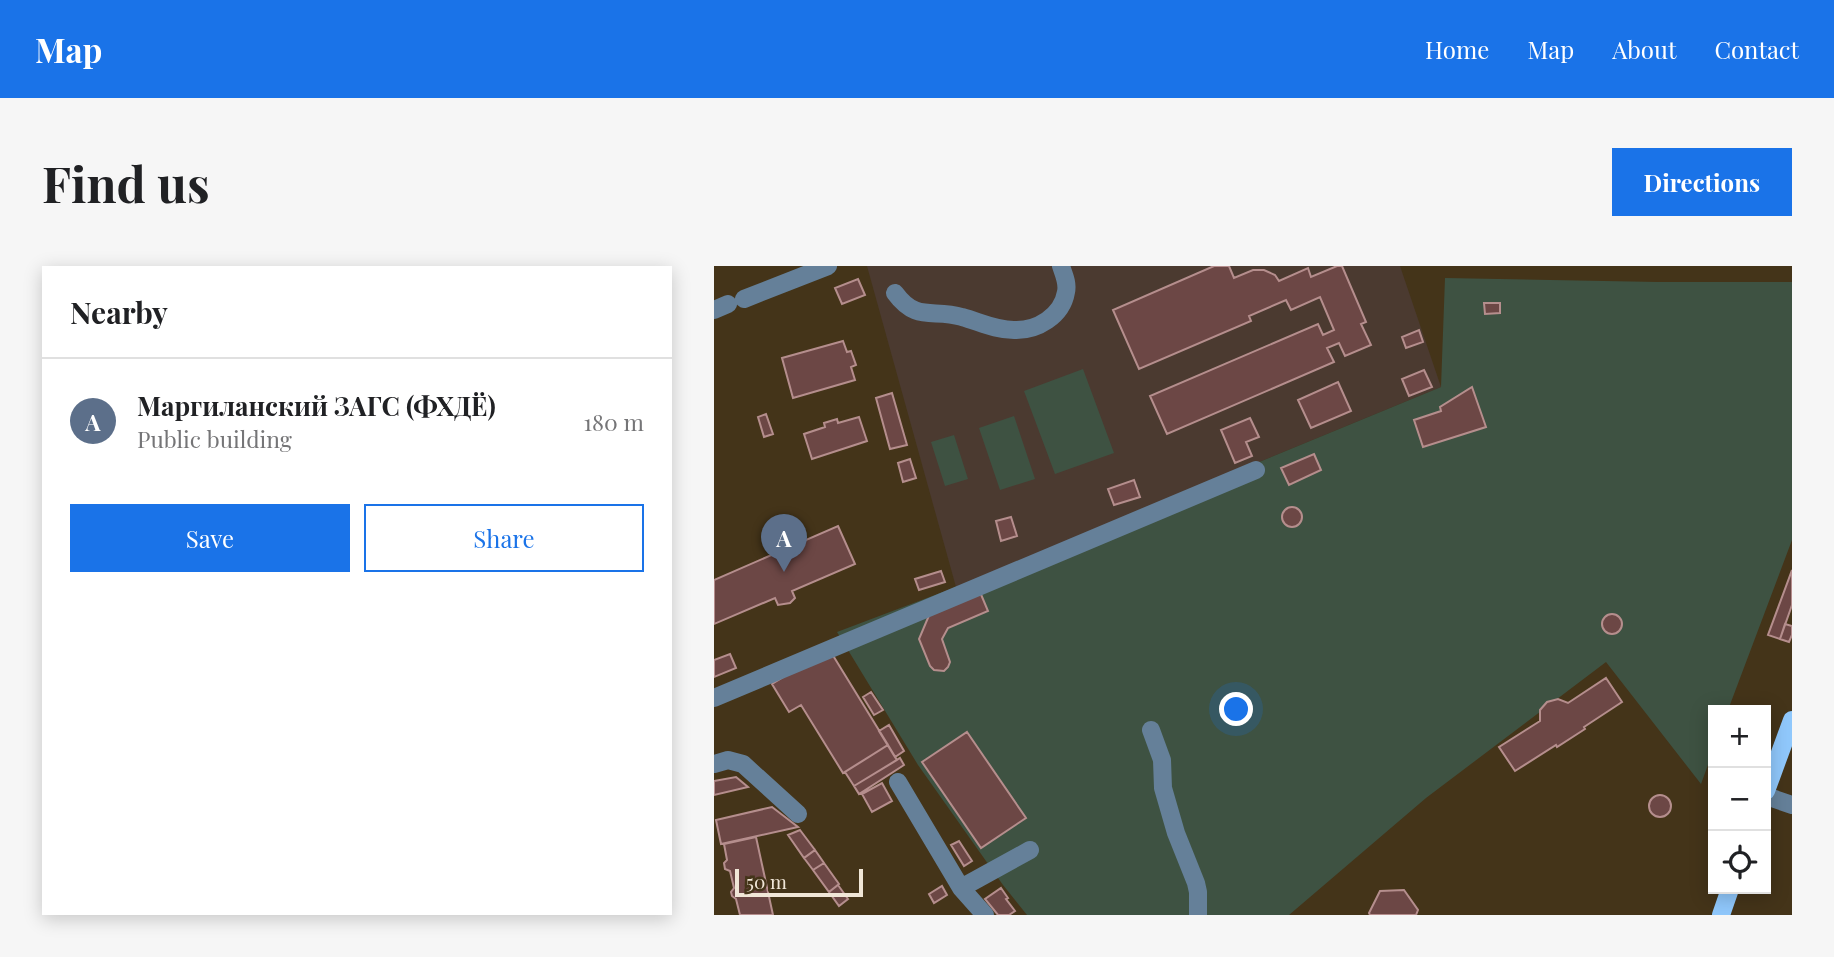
<!DOCTYPE html>
<meta charset="utf-8">
<style>
:root{--surface:#fff;--page:#f6f6f6;--text:#202124;--muted:#757577;--line:#e0e0e0;--accent:#1a73e8}
body{margin:0;font-family:"Playfair Display",serif;background:var(--page);color:var(--text)}
.controls{position:absolute;right:21px;bottom:21px;display:grid;overflow:hidden;border-radius:0px;box-shadow:0 4px 18px #0003}
.controls button{width:63px;height:63px;display:grid;place-items:center;padding:0;border:0;border-bottom:2px solid var(--line);background:var(--surface);color:var(--text);font:35px sans-serif}
.scale{position:absolute;left:21px;bottom:18px;width:128px;box-sizing:border-box;padding-left:7px;border:4px solid #f0e6d7;border-top:0;font-size:19px;line-height:24px;white-space:nowrap;color:#f0e6d7;-webkit-text-stroke:5px #443419;paint-order:stroke}
.you{position:absolute;left:523px;top:444px;width:24px;height:24px;margin:-18px;border:5px solid #fff;border-radius:50%;background:#1a73e8;box-shadow:0 0 0 10px #1a73e833}
.badge{display:grid;place-items:center;width:46px;height:46px;border-radius:50%;background:var(--accent);color:#fff;font-size:23px;font-weight:700}
.pin{position:absolute;translate:-50% -58px;filter:drop-shadow(0 2px 4px #0008)}
.pin::after{content:'';position:absolute;top:37px;width:24px;height:21px;background:inherit;clip-path:polygon(0 0,100% 0,50% 100%)}
.list{margin:0;padding:0;list-style:none}
h2{display:flex;justify-content:space-between;align-items:center;height:91px;margin:0;padding:0 28px;font-size:30px}
h2 small{font-size:23px;font-weight:400;color:var(--muted)}
.list li{display:grid;grid-template-columns:46px 1fr auto;gap:21px;align-items:center;box-sizing:border-box;height:126px;padding:0 28px;border-top:2px solid var(--line)}
.list b{display:block;font-size:26px;white-space:nowrap}
.list p{margin:0;font-size:23px;white-space:nowrap;color:var(--muted)}
.list em{font-size:23px;font-style:normal;color:var(--muted)}
.actions{display:flex;gap:14px;padding:21px 28px}
.actions a{flex:1;padding:16px 0;border:2px solid var(--accent);border-radius:0px;text-align:center;font-size:24px;color:var(--accent)}
.actions .main{background:var(--accent);color:#fff}
.icon{flex:none;width:38px;height:38px;fill:none;stroke:currentColor;stroke-width:2;stroke-linecap:round;stroke-linejoin:round}
.map{position:relative;flex:none;width:1078px;height:649px;overflow:hidden;border-radius:0px}
header{display:flex;align-items:center;gap:42px;box-sizing:border-box;height:98px;padding:0 35px;background:var(--accent);color:#fff}
header strong{font-size:33px}
nav{display:flex;gap:38px;margin-inline-start:auto;font-size:24px}
.intro{display:flex;align-items:center;justify-content:space-between;box-sizing:border-box;height:168px;padding:0 42px}
h1{margin:0;font-size:49px}
.button{padding:18px 32px;border-radius:0px;background:var(--accent);color:#fff;font-size:24px;font-weight:700}
main{display:flex;gap:42px;padding:0 42px}
aside{flex:1;background:var(--surface);border-radius:0px;box-shadow:0 4px 18px #0003}
.map>svg:first-child{display:block}
</style>
<header>
<strong>Map</strong>
<nav><a>Home</a><a>Map</a><a>About</a><a>Contact</a></nav>
</header>
<div class="intro"><h1>Find us</h1><a class="button">Directions</a></div>
<main>
<aside>
<h2>Nearby<small></small></h2>
<ul class="list">
<li><span class="badge" style="background:#5c6f8a">A</span><div><b>Маргиланский ЗАГС (ФХДЁ)</b><p>Public building</p></div><em>180 m</em></li>
</ul>
<div class="actions"><a class="main">Save</a><a>Share</a></div>
</aside>
<div class="map">
<svg width="1078" height="649" viewBox="0 0 1078 649">
<rect width="100%" height="100%" fill="#443419"/>
<path fill="#4b3a30" d="M153,0H686L727,121L242,321Z"/>
<path fill="#3e5242" d="M731,12L944,16H1078V274L1014,444H999V485L987,518L892,396L712,532L575,649H313L289,619L204,499L123,366L242,321L727,121Z
M369,103L400,187L341,208L310,125Z
M300,150L321,213L286,224L265,162Z
M240,169L254,213L231,220L217,176Z"/>
<path fill="#6c4745" stroke="#b58e8d" stroke-width="2" d="M500,0H515L520,12L539,4H550L561,9L565,15L594,2L597,11L623,0H628L652,56L647,58L657,79L631,90L625,77L613,82L620,96L453,168L436,130L604,58L609,69L620,64L606,31L577,44L572,34L535,50L537,55L425,103L399,44Z
M144,13L151,29L128,38L121,22Z
M770,37H786V47L771,48Z
M705,64L709,76L692,82L688,71Z
M129,75L133,86L137,85L142,99L137,101L141,114L79,132L68,92Z
M710,104L718,121L695,130L688,113Z
M624,116L637,145L597,162L584,134Z
M758,121L772,161L709,181L700,154L727,145L726,141Z
M178,127L193,179L176,183L162,132Z
M52,148L59,168L50,171L44,151Z
M145,151L153,175L98,193L90,168L111,161L110,157L123,153L124,157Z
M536,152L545,171L532,176L538,190L521,197L507,164Z
M600,188L607,204L575,219L567,202Z
M196,193L202,212L189,216L184,197Z
M420,214L426,231L400,239L394,223Z
M568 251a10 10 0 1 1 20 0a10 10 0 1 1-20 0Z
M297,251L303,270L287,275L282,255Z
M124,260L141,298L78,325L81,332L76,337L64,339L61,332L0,358V314Z
M1078,304V339L1066,373L1054,369Z
M227,305L231,316L205,324L201,313Z
M266,326L274,345L234,362L228,373L236,396L234,401L230,405L220,404L216,400L205,373L216,347Z
M888 358a10 10 0 1 1 20 0a10 10 0 1 1-20 0Z
M1071,358L1078,360V369L1075,376L1066,373Z
M115,383L174,479L129,507L87,439L75,446L58,418Z
M16,388L22,402L0,411V394Z
M892,412L908,436L870,461L871,463L843,481L842,479L801,505L785,481L826,455V444L833,436L844,433L854,437Z
M157,426L169,444L160,449L149,431Z
M175,459L190,485L181,491L165,465Z
M253,466L312,552L267,582L208,496Z
M174,479L183,494L140,520L131,506Z
M186,492L190,499L145,528L140,520Z
M22,511L34,521L0,529V515Z
M168,517L178,535L158,546L148,528Z
M935 540a11 11 0 1 1 22 0a11 11 0 1 1-22 0Z
M58,541L84,561L7,578L2,554Z
M86,564L101,584L90,592L74,569Z
M42,571L59,649H26L22,633L18,630L17,626L20,622L16,605L11,603L10,597L13,594L10,578Z
M245,575L258,595L250,600L237,579Z
M101,584L110,597L99,604L90,592Z
M110,597L125,618L115,626L99,604Z
M124,619L134,633L125,640L115,626Z
M228,620L233,629L220,637L215,628Z
M287,622L294,632L292,633L301,645L295,649H284L271,633Z
M690,624L704,644L702,649H656L655,647L666,625Z"/>
<g fill="none" stroke-linecap="round" stroke-linejoin="round">
<path stroke="#658099" stroke-width="18" d="M181,27C203,57 219,42 248,51C266,56 281,64 300,64C323,65 348,50 352,26C354,17 350,9 347,0
M30,33L114,0
M0,44L14,38
M0,432L542,204
M437,464L448,494L449,522L462,567L482,617L484,626V649
M0,498L14,494L29,498L84,548
M184,516L247,622L271,649
M1052,530L1078,539
M247,622L316,584"/>
<path stroke="#90c8fc" stroke-width="18" d="M1052,525L1078,454
M1007,649L1016,623"/>
</g>
</svg>
<div class="controls">
<button>+</button>
<button>−</button>
<button><svg class="icon" aria-label="locate" viewBox="0 0 24 24"><circle cx="12" cy="12" r="6"/><path d="M12 2v4M12 18v4M2 12h4M18 12h4"/></svg></button>
</div>
<div class="scale">50 m</div>
<div class="you"></div>
<div class="pin badge" style="left:70px;top:306px;background:#5c6f8a">A</div>
</div>
</main>
